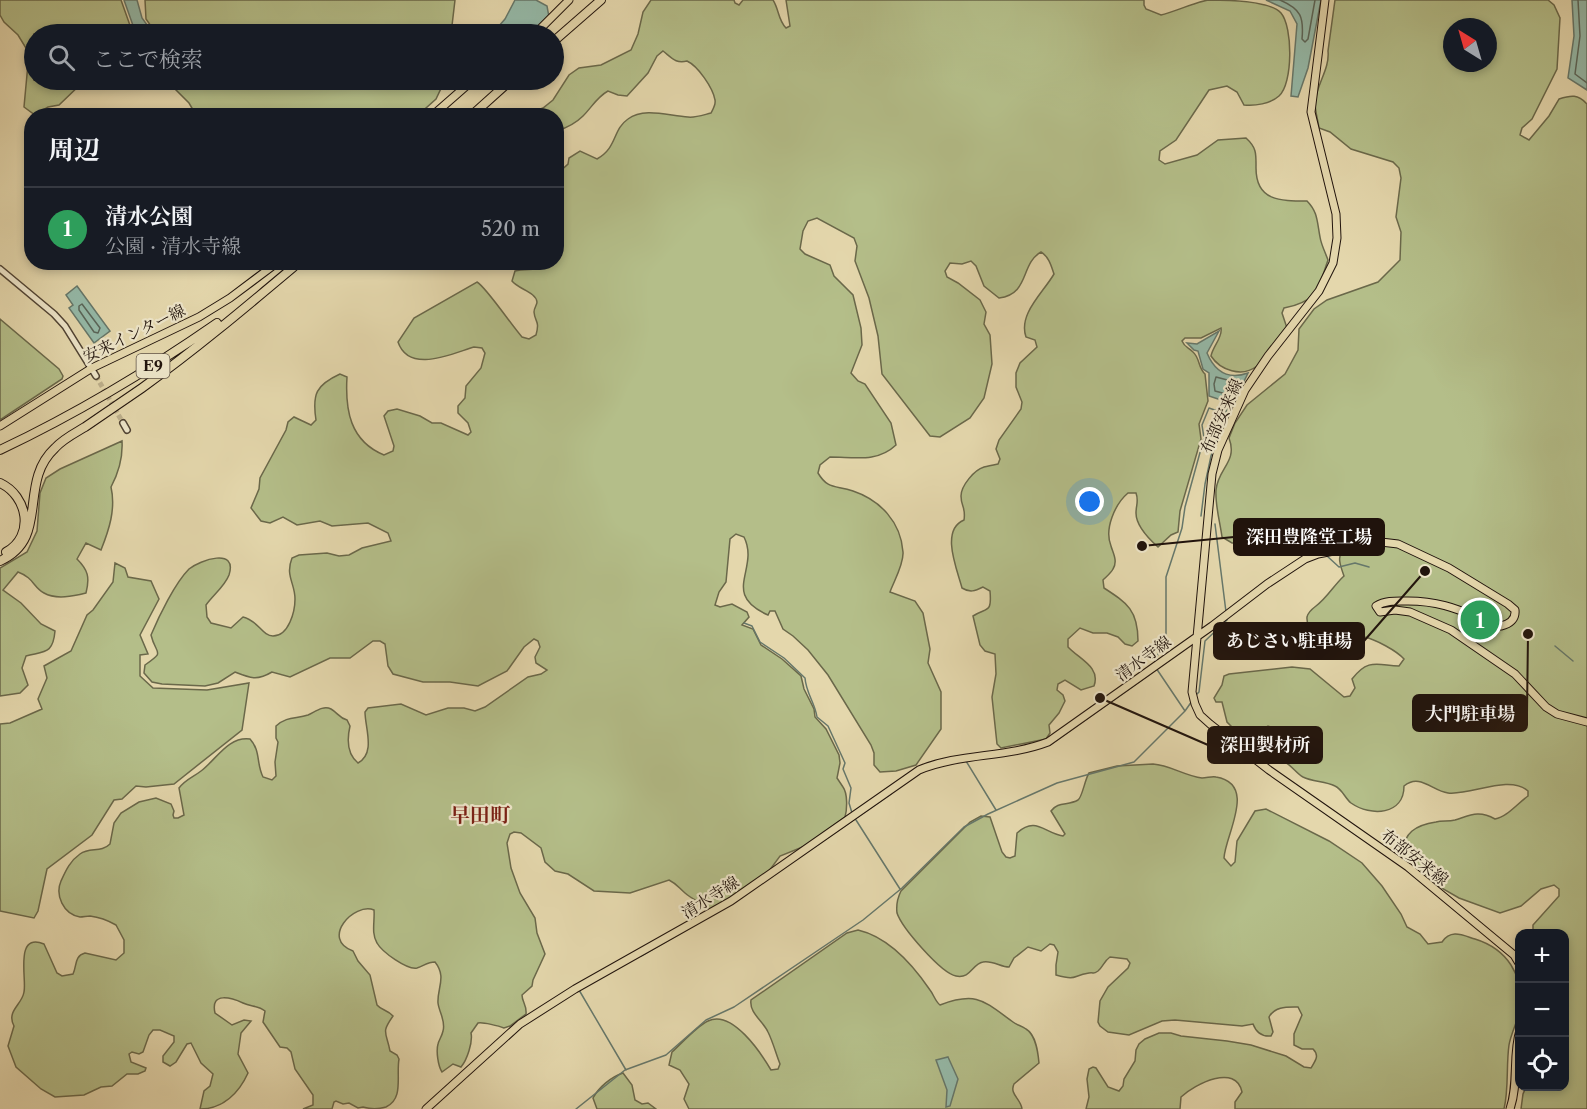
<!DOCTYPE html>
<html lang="ja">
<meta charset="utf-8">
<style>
:root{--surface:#171b24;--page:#242831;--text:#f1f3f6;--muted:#9ea1a6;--line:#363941;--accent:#c59692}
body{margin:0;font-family:"Libre Caslon Text","Noto Serif JP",serif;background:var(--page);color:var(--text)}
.controls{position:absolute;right:18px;bottom:18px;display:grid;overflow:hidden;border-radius:12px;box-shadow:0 3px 9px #0003}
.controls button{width:54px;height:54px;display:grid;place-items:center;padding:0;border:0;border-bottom:2px solid var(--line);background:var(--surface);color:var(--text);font:30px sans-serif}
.compass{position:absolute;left:1443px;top:18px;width:54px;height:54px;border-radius:50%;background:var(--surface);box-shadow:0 3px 9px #0003;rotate:323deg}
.you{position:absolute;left:1090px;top:502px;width:21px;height:21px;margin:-15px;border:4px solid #fff;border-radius:50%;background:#1a73e8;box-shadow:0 0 0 9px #1a73e833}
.badge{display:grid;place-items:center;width:39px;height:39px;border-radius:50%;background:var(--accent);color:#fff;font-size:20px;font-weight:700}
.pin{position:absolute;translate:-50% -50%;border:3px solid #fff;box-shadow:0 2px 6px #0006}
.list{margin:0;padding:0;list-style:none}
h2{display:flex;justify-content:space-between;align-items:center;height:78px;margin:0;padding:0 24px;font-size:26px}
h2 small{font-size:20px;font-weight:400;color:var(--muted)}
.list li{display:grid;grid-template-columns:39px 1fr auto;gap:18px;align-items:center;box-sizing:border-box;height:84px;padding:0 24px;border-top:2px solid var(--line)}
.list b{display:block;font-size:22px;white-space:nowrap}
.list p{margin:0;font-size:20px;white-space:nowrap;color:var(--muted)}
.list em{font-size:20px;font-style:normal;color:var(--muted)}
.icon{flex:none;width:33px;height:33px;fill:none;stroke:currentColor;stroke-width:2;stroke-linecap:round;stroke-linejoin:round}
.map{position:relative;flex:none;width:1587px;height:1109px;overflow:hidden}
.search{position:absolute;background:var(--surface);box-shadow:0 3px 9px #0003;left:24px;top:24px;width:540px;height:66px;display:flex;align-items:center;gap:15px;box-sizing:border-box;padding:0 21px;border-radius:33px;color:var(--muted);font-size:22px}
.panel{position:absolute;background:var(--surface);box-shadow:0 3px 9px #0003;left:24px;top:108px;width:540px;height:162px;border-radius:24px}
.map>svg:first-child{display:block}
</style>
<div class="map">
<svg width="1587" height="1109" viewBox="0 0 1587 1109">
<rect width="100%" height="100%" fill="#e4d7ac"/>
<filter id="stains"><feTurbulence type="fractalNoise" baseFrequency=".00333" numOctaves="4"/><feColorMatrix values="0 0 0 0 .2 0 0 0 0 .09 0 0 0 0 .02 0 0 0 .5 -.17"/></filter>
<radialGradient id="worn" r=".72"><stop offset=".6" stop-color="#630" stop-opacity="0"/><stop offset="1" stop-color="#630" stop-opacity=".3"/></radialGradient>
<path fill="#b4be89" stroke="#6a684a" stroke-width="1.5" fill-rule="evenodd" d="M0,0H121L132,31L135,34H34V80H85L59,105L48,107L35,115L24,107L29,53L18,35L4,22L0,15Z
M145,0H455L451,34H152L151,26L146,19Z
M651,0H734L735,3L739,5L743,0H773C779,9 778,20 786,28L790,26L786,0H1144V5L1146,9L1161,15C1174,12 1198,1 1209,0C1226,0 1270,1 1281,13C1293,27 1293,84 1279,96C1270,104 1255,106 1244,105L1237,92L1227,86L1209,90L1176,140L1160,151L1159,160L1165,164L1197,155L1218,140L1246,138C1257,148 1256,154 1256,168C1256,201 1280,201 1307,201C1318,212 1317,222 1320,237C1321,244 1325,252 1328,260C1318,289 1317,302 1284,308L1282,313L1287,328C1277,340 1268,356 1257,366C1242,378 1220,370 1211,356C1213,346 1223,337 1221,328L1201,338H1185L1182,341C1185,348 1188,347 1193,352C1200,358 1198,368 1205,374L1208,401L1199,424L1201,439L1180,511L1178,532L1171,535L1158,547C1149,539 1136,526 1136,513C1136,505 1139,501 1136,493H1128C1115,504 1104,529 1111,546C1113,553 1118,561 1113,569C1111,573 1106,577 1103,580L1104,588C1127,603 1138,610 1138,641L1132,646L1125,644L1118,637L1107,633H1093L1080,628L1068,639V647C1079,659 1101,667 1094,686L1081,690L1065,680L1058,684L1057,690L1063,695L1065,701L1059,713L1049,725L1050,733L1046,739L1001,748L997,744L992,697L996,674L995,654L985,651L980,645L973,616C987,607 992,614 990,591L983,587C975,591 970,593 962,588C957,569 940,530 964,520C966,507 961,507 961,496C961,486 974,470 984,467C988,466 993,465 998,464L1000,459L996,449L999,440L1021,409L1022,402L1016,387V373L1020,363L1037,347L1035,340L1026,337C1018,314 1043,293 1054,274C1051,265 1049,257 1041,252C1020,264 1030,294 999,298L984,286L976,266L971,261L962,264L950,263L945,271L947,277L958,283L980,300L986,312L984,324L990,335L992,364L984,398L970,418L940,437L930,436L882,374L878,336L869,298L855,261L857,246L854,238L817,218L808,221L803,231L800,249L805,254L830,265L834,276L853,295L861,328L862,345L851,373L858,381L865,384L891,423L896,445C877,463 854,457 830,457L820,465L818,473C828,490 836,485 853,491C880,500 901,522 903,552C904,564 894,581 890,592L915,601L923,613L930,649L928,663L941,692V729L916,765L896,771L880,772L874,765V753L871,745L828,675L808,650L793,636L783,629L775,611H770L768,615C720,594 760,569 744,537L736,534L730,539L726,582L719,592L715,605L720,607L732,604L747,612L749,617L742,625L753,629L761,645L782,659L801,676L804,689L814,709L815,717L826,729L839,755L840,763L837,778C839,781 841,784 843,787C848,794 847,810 845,817L805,846L780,856L769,871L725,902L710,910C703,903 693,900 685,893C679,888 677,884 669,880L630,893L594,891L568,874L555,871L545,862L541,848L521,833L514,832L510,834L507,843L511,868L520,893L535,918L537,933L545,954L533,980L532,986L522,995C522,1002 527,1005 526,1014L510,1026L504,1028C499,1026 483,1022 478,1023L471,1033C473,1042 467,1060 461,1067L453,1064L442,1072C438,1066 436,1051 438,1044C439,1040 442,1036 443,1031C446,1021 439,1012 438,1003C437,988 447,977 435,962C427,962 424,966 417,968C407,970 382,952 377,943C371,933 375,921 374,910C354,902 320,939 353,951L358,961L370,975L377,1005C381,1010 388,1010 393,1016C381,1033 386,1031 390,1051L397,1055L399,1059C396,1076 404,1099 386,1107C379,1109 370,1109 363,1107L358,1108L349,1103L343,1104L336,1101L334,1102L332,1109H303L313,1105V1095L295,1069L291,1052L287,1048L280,1047L263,1022L265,1011C258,1005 251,1007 243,1003C232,998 210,991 215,1013L232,1025L244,1020L251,1021L241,1033L238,1054L248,1073C239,1093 223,1109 200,1109L204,1091L210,1086L213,1074L201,1063L191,1043L187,1044L176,1062L170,1066L163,1062V1056L174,1042V1036L160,1030H153L149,1035L143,1052L139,1054L132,1052L129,1054L131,1062L146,1068L145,1071L138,1074H127L112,1086L101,1087L84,1095L55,1097L41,1089L16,1067L8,1046L14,1026C6,1011 22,1005 24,992C27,979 14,932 44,944L57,973L62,976L73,974C77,966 74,956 85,953L116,960L124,953V940L116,925C109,921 98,917 90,916C87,916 83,917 80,917C63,914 55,895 61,881C66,870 70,861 80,854C90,847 101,853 110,844L114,823L121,813L139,802L156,798L171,804L174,811L173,815L174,818H178L184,815L179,788C186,779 192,778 201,771C216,760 228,736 250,739C261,751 256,763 263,777L272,780L276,776L275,762L278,742L276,738V726C287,716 296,719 308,715C315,712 323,705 331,709C338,713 339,718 347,720L350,726C347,739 347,754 358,763C376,753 365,728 365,712L368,708L401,704L426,715L448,708H464L475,711L485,707L528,677L541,674L547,670L536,663L535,657L540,647L538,641L534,639L524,647L507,671L478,686L450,682H423L393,674L388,666L385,644L380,641H373L350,658H330L290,677L272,672C257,681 250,678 235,672L218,683L205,686L162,684L152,682L144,673L145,665C166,650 156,656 151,635C159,616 175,583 189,569C200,560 238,547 229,575C225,586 213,595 206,605L207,617L211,623L231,628L243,617C259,621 262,636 273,636C289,636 295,611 295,599C295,583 285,576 292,558L299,555L327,553L339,556L349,555L362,548L391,541L388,533L368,523L332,526L320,521L297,525L283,517L270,523L261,521L251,508L259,489L260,478L286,430L288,422L294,417L311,425L316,420C312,394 316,385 340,374L347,377C345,410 350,441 384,455L393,451L394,446L384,416L388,411L397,409L420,416L432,423H441L468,435L471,432L468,423L458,413V406L465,398L466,386L481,368L485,353L482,348L474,347C451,354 409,374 398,342L414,318L477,282C486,287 512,326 522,337L529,339L536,335C540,320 535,323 534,312C534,308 537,305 537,302C536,292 518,289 512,281L515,271C524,269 533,270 542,268C547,267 551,263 556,262L557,174L568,164L569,158L580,151L597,159C618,147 612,130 628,119C644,107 669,116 688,117C695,118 703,115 711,113C713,109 716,105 715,100C713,88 698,66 687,61C676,64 672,58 663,51L657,56L648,73L627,96L618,95L608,91C597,97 592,107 583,116C576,123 566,128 557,131L556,116L524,115L543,108L553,100L569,75L579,68L601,65L631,50L638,34L643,12Z
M1335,0H1548L1554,5L1560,18L1557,69L1532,119L1522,128L1520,135L1529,140L1549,116L1559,99C1571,95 1578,94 1587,104V1109H1521L1523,1094L1526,1087L1564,1086V934L1533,933V925L1559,896V889L1554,885L1541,889L1521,906L1500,913L1459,898L1438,886L1404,854C1402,833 1416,825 1436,822C1442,820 1448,822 1455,820C1471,815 1479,810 1495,819C1507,817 1517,804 1528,796V791C1509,774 1470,796 1448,793C1432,791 1420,773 1404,786C1404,815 1371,817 1351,803C1345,798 1342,789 1335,786C1325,781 1313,782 1303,777C1296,773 1292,766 1285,762C1282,761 1279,760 1276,759C1265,753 1267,740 1272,731L1271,727L1268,726L1256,733L1239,734L1227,722L1222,702H1216L1214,698L1222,685L1224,676L1229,674L1292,667L1310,669L1344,697L1350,696L1355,688L1352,679C1368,658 1377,665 1399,666L1404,659C1397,651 1375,639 1364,637C1354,635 1343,642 1331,641C1320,640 1306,630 1307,617C1308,612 1312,609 1316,606C1327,598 1334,585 1344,576C1340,565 1337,557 1343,547L1340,523L1321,532L1298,529L1245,543H1232L1222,537C1220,522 1215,505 1216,490C1218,468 1238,462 1229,438L1235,423L1247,405L1285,374L1298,350L1299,329L1314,309L1327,300L1378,282L1400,260L1401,232L1396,217L1401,178L1399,168L1393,162L1351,149L1330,132L1319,128C1318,120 1315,111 1315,103C1316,85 1330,69 1328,51ZM1452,27H1488V63H1452Z
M166,80H445L436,99L417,116L196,115L189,103Z
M0,319L59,369L63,376L62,379L0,420Z
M122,441C123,458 119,472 111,487C116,509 109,530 101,550L86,543L77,559C88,570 90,577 86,593C74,596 56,600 44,593C33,587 34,578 18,572L3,590L21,603L41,624L55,631C53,654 45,651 26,656L22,668L28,685L20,693L0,696V568L27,552L37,531L40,493L46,478L60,469Z
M115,563L125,568L128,577L151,581L159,599L140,635L148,654L140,655V676L153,688L207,690L249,683L242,730L174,784L146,787L136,786L122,799L114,800L92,835L47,869L38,911L34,918L0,911V724L10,723L42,709L38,699L47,678L44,666L71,651L87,615L93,610L113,582Z
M1153,764C1170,765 1185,776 1202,778C1207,778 1212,776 1216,777C1258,784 1225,835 1224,858L1231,866L1235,862L1237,841L1255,811L1266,809L1329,841L1362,863L1382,886L1401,914L1407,927L1420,934L1428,944L1442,942C1451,929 1462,935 1475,939C1507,949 1524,975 1520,1009C1518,1021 1511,1033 1509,1045C1506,1066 1509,1088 1504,1109H1235V1102L1242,1092C1236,1063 1195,1084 1181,1097L1180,1109H1086L1089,1097L1087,1079L1089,1069L1093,1067L1096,1068L1108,1087L1119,1091L1123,1086L1124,1079L1135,1061L1136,1050L1139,1044L1145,1039L1159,1033H1171L1181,1036L1227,1041L1251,1045L1286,1056L1304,1067L1311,1068C1315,1061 1320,1056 1313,1049H1302L1294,1045V1034L1302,1015L1298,1007C1287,1007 1275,1006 1269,1017L1273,1032L1271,1036C1261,1037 1256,1032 1253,1024L1242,1026L1175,1020L1162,1021L1129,1035L1108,1032L1100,1026L1098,1022L1100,1001L1108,987L1128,968L1130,963L1127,959L1110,957C1104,961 1103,967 1098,971C1092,975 1095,972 1089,973C1071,976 1078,981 1056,975V965L1058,952L1054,945L1050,944L1041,951L1028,947L1014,958L1009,967C1001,967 992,960 983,962C972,964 971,979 956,976C941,973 902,928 897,913C896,905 898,897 901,891L970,822L981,816L990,817L1002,852L1006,857L1010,858L1015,856L1017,833C1036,816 1044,833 1063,836L1065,834L1051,811C1058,801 1068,806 1078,800C1082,798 1085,779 1089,773L1117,766Z
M858,930C888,937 913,965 930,990C934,995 935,1001 940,1005C977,991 984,1001 1013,1022C1017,1025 1022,1026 1026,1029C1036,1035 1038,1052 1039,1063L1014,1084C1009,1094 1021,1099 1022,1109H689L684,1099L689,1084L680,1070L669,1065L672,1052C682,1043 697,1026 708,1021C732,1009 761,1053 771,1070L778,1069L780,1064C776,1054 773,1042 768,1032C763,1021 749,1013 751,1000L847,933Z
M623,1073L632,1085L635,1100L642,1104L648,1103L656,1109H597L593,1098C599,1087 611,1077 623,1073Z"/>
<path fill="#95baa9" stroke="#66776a" stroke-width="1.5" d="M124,0H137L142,18L150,29L148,34H136Z
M515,0H536L547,6L549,17C531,35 518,34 492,34L505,19Z
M1266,0H1321L1308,68L1298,97L1291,96L1297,24L1290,11Z
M1572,0H1587V90L1568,78L1574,36Z
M77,286L110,331L94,343L69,308L73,305L66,295Z
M1219,331L1207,353C1215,372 1228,380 1248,373L1233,404L1209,396V373L1203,369L1198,351L1194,350L1187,343L1197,344Z
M948,1057L958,1079L950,1106L946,1107L947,1090L936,1060Z"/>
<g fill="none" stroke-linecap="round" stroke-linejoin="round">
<path stroke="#5a665a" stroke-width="1.5" d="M1280,0C1301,9 1304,17 1302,39L1305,42L1308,39L1315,0
M1578,0L1580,36L1575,74L1587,83
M82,304L100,328L98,333L94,332L79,310V306Z
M1216,377L1235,382L1230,395L1215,391L1214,384Z"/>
<path stroke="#66776a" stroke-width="1.5" d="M1201,516L1205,484L1211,456L1229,403
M1215,524L1226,612
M1327,556L1339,567L1355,563L1369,567
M744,623L752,626L760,642L784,658L805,678C806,693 815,703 817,717L828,726L845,763L843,769L851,788L849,803L852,813
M1555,646L1573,661
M1154,664L1166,635V577L1182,528L1185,507L1204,438L1202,425L1209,408L1226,414
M1156,668L1185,711
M1196,695L1199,692L1205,641L1227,620V617
M1050,745L1149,675
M1036,749L1046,746
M966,761L996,810
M856,820L900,889
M742,897L891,794
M641,956L733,903
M579,990L626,1070
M576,1109L625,1070L666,1055L706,1020L734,1007L863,920L902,888L964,827L988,814L1057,783L1134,762L1185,711L1192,701"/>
<path stroke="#bdb08c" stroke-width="5" stroke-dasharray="5 2.5" stroke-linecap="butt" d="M96,376L123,423"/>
<defs>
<path id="minor" d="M0,269L54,314L65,326L96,376
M123,423L127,430"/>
<path id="major" d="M1325,0L1311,112L1336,214L1337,238L1333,263L1319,291L1268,356L1245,390L1218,450L1212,474L1192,692L1195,704L1200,715L1210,724L1269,770L1408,867L1514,955L1520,965
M535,34L569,0
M432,116L473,80
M0,426L92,368L199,317L230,298L278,262
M426,1109L520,1024L575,989L731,901L919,770C960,753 1006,758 1048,742L1212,626L1267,584L1305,559L1318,554L1381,542L1398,544L1449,568L1508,604L1515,610C1516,619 1510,624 1501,626C1466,614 1447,601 1408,601C1397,601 1386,600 1376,606L1380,612L1395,610L1410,612L1451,630L1515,674L1546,707L1557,714L1587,722
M1510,1109C1519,1083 1512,1056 1520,1030"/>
<path id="highway" d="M554,41L601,0
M471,116L511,80
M0,450C76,414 148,371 217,323
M0,483C28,496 35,536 6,552
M0,561C51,538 17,483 55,448C63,439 75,433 85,427C104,414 123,401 142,388C195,350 246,307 296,265"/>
</defs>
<use href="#minor" stroke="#514434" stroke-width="8"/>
<use href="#major" stroke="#20130c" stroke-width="9"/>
<use href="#highway" stroke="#20130c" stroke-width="10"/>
<use href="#minor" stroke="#ede5c9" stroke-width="5"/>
<use href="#major" stroke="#e4d7ac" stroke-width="7"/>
<use href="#highway" stroke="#e4d7ac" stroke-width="8"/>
</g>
<g text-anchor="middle" stroke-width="4.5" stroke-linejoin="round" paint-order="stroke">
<rect fill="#ede5c9" stroke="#5e5245" stroke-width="1.5" x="136.5" y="354" width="33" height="24" rx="4.5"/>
<g font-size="15" font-weight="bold" fill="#20130c">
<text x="153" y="371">E9</text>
</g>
<g font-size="16" fill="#20130c" stroke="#ede5c9">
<text transform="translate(134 333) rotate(-26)" y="6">安来インター線</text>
<text transform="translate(1221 416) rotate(-66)" y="6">布部安来線</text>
<text transform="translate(1143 658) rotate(-36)" y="6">清水寺線</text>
<text transform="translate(1415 857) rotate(38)" y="6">布部安来線</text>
<text transform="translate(710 897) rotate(-32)" y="6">清水寺線</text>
</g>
<g font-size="20" font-weight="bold" fill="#7a1f14" stroke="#ede5c9">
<text x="480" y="822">早田町</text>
</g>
</g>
<path fill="none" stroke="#20130c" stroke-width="2" d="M1142 546L1234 537M1425 571L1364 641M1528 634L1527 713M1100 698L1208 745"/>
<g fill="#20130c" stroke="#ede5c9" stroke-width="2">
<circle cx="1142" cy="546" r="6"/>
<circle cx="1425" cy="571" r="6"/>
<circle cx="1528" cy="634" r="6"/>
<circle cx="1100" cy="698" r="6"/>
</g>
<g fill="#20130c" stroke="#20130c" stroke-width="2">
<rect x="1234" y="519" width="150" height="36" rx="6"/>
<rect x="1214" y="623" width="150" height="36" rx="6"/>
<rect x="1413" y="695" width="114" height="36" rx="6"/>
<rect x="1208" y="727" width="114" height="36" rx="6"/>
</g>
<g font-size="18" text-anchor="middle" font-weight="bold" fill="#fff">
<text x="1309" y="543">深田豊隆堂工場</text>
<text x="1289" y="647">あじさい駐車場</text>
<text x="1470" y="720">大門駐車場</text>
<text x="1265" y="751">深田製材所</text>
</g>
<rect width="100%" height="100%" filter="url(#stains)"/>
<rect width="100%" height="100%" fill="url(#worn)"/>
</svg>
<div class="controls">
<button>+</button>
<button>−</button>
<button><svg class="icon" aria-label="locate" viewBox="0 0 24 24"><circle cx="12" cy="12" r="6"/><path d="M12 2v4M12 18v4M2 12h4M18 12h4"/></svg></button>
</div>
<svg class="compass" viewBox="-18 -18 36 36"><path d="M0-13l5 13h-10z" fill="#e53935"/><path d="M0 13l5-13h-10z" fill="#9ea1a6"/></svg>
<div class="you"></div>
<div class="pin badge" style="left:1480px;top:620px;background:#2e9e5b">1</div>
<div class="search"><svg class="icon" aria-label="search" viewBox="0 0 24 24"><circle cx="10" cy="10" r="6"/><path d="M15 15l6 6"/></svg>ここで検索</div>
<section class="panel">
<h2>周辺<small></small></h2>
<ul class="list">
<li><span class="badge" style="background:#2e9e5b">1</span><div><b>清水公園</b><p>公園 · 清水寺線</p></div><em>520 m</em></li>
</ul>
</section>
</div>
